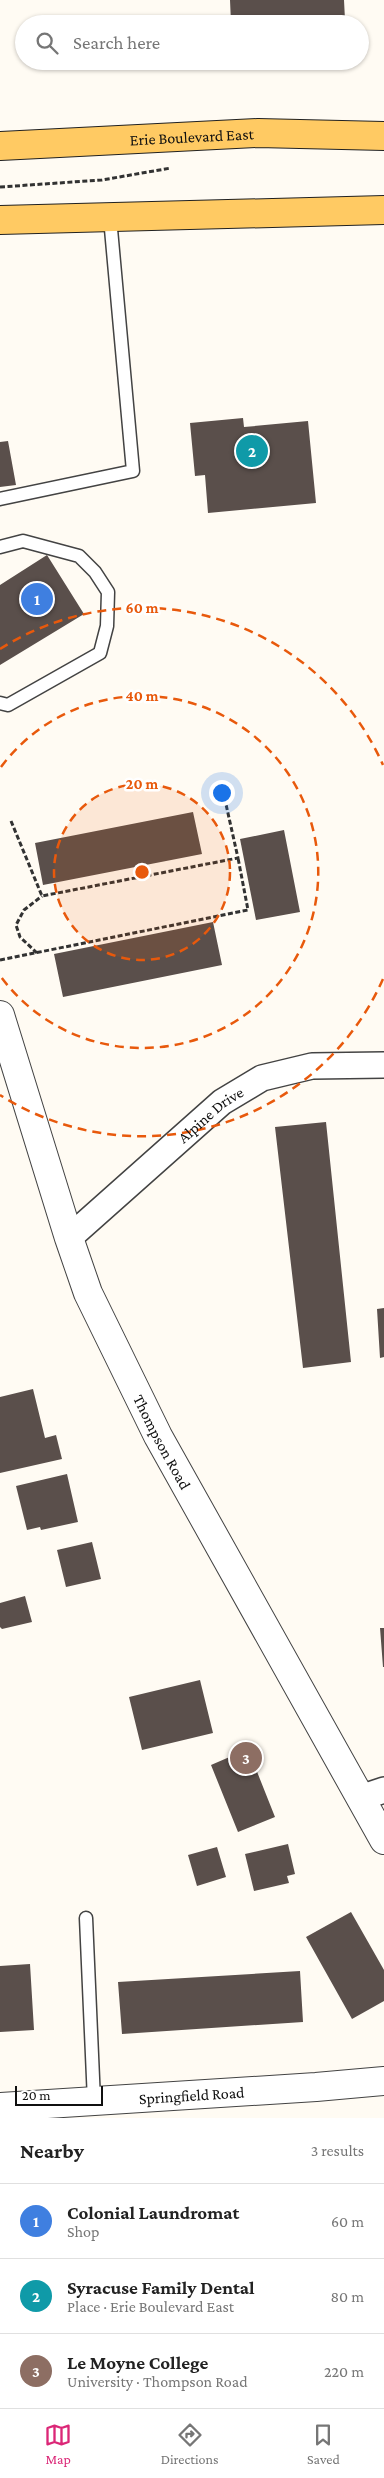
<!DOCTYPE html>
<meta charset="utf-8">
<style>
:root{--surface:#fff;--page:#f2f2f2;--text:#222;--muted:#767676;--line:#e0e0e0;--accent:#db2777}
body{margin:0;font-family:"Crimson Pro",serif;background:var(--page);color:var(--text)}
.scale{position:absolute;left:15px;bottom:12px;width:88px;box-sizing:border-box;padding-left:5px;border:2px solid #101010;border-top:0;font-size:14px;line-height:18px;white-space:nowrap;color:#101010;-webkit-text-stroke:4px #fff;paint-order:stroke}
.you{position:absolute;left:221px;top:792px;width:18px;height:18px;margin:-12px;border:4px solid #fff;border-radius:50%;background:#1a73e8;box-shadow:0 0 0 8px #1a73e833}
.badge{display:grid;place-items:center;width:32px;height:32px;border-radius:50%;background:var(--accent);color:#fff;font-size:16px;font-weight:700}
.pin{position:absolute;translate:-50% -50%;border:2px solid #fff;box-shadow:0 1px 5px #0006}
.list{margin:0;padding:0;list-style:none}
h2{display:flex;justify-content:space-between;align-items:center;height:65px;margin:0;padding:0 20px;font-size:21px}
h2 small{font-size:16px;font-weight:400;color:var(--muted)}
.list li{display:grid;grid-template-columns:32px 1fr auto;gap:15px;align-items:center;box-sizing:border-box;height:75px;padding:0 20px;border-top:1px solid var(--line)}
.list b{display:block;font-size:19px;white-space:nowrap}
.list p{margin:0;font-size:16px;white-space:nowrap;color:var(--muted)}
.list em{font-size:16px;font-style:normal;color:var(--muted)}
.icon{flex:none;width:28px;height:28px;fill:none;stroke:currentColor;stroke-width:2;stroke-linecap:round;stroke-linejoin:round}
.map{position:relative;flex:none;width:384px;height:2118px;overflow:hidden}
.search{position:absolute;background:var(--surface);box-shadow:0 1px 4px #0004;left:15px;right:15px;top:15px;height:55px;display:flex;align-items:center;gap:12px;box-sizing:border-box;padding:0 18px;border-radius:28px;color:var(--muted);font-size:19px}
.sheet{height:290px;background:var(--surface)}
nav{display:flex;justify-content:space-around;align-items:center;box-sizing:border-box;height:70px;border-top:1px solid var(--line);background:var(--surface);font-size:14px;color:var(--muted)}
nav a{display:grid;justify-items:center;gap:2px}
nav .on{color:var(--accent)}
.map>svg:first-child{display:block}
</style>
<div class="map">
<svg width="384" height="2118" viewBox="0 0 384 2118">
<rect width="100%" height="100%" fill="#fffbf3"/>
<path fill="#5a4f4b" d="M230,0H344L345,20L231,23Z
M243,418L244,427L308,421L316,503L208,513L205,475L195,476L190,423Z
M8,441L16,485L0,487V442Z
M47,555L84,614L0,665V585Z
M193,812L202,854L43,885L35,843Z
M284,830L300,912L256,920L240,839Z
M213,922L222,965L63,997L54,954Z
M326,1122L351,1362L303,1368L275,1127Z
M384,1308V1357L380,1358L377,1309Z
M33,1389L45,1438L56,1435L62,1459L0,1473V1397Z
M67,1474L78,1522L41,1530L40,1527L27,1530L16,1486Z
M92,1542L101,1579L66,1587L57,1550Z
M25,1596L32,1622L2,1629L0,1627V1603Z
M380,1628H384V1667H383Z
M200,1680L213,1733L142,1750L129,1697Z
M248,1749L275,1817L238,1832L211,1765Z
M288,1844L295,1874L287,1876L289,1883L254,1891L245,1854Z
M217,1847L226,1877L197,1886L188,1855Z
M351,1912L384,1970V2001L352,2019L306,1937Z
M30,1964L34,2030L0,2032V1966Z
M300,1971L303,2022L122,2034L118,1982Z"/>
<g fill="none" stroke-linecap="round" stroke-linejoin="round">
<defs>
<path id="service" d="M0,499L133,471L110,218
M0,547L23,541L79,556L95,572L108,592L107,626L100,653L8,705L0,703
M86,1918L94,2101"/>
<g id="minor">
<path id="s1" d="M69,1238L222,1102L262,1078L312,1066L384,1065"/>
<path d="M360,1798L384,1790"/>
</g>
<g id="tertiary">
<path id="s2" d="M0,1015L69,1238L88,1293L158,1436L384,1840"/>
<path id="s3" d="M0,2107L316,2087L384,2081"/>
</g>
<g id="primary">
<path id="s4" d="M0,146L258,133L384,136"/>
<path d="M0,220L384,210"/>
</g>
</defs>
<use href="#service" stroke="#434343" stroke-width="15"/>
<use href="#minor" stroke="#434343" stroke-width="28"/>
<use href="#tertiary" stroke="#434343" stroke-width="30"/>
<use href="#primary" stroke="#212121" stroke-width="30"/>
<path stroke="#323232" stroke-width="3" stroke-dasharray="5 2.5" stroke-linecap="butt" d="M0,187L102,180L171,168
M11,821L42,896L238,858L221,782
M37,953L20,937L16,925L24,910L42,896
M0,960L248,910L238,858"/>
<use href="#service" stroke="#fff" stroke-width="12"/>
<use href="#minor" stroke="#fff" stroke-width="25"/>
<use href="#tertiary" stroke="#fff" stroke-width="28"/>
<use href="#primary" stroke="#ffca63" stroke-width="28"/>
</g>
<circle cx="142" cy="872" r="88" fill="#e8590c" fill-opacity=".12"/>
<g fill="none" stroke="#e8590c" stroke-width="2.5" stroke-dasharray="9 6">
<circle cx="142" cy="872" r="88"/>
<path d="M1 767A176 176 0 1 1 1 977"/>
<path d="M383 979A264 264 0 0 1 0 1095M0 649A264 264 0 0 1 383 765"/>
</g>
<g text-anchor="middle" stroke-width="5" stroke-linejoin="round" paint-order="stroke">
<g font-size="16" fill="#101010" stroke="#fff">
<text dy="6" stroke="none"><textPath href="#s4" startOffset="192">Erie Boulevard East</textPath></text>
<text dy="6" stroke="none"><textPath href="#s1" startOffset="188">Alpine Drive</textPath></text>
<text dy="6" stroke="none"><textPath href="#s2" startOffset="458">Thompson Road</textPath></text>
<text dy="6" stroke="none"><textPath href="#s3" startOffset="192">Springfield Road</textPath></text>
</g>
</g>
<circle cx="142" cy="872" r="8" fill="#e8590c" stroke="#fff" stroke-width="2.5"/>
<g font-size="15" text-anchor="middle" font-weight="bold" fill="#e8590c" stroke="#fff" stroke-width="5" stroke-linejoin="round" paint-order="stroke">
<text x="142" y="613">60 m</text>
<text x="142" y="701">40 m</text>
<text x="142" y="789">20 m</text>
</g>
</svg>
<div class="scale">20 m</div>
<div class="you"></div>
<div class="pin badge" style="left:37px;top:599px;background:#3f7fe0">1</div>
<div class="pin badge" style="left:252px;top:451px;background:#0f9aa8">2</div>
<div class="pin badge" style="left:246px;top:1758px;background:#8d6e63">3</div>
<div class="search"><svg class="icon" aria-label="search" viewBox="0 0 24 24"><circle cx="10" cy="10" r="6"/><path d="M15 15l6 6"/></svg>Search here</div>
</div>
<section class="sheet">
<h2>Nearby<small>3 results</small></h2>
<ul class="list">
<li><span class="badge" style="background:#3f7fe0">1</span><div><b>Colonial Laundromat</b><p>Shop</p></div><em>60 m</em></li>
<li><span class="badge" style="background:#0f9aa8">2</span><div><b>Syracuse Family Dental</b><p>Place · Erie Boulevard East</p></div><em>80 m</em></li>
<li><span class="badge" style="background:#8d6e63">3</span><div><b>Le Moyne College</b><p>University · Thompson Road</p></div><em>220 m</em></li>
</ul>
</section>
<nav>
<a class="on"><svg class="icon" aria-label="map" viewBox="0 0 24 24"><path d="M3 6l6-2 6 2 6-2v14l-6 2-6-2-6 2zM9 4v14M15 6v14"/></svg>Map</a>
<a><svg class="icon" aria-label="directions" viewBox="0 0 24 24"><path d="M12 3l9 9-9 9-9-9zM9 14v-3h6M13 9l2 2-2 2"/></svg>Directions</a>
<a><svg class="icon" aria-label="saved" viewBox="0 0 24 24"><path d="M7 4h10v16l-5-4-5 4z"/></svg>Saved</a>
</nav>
